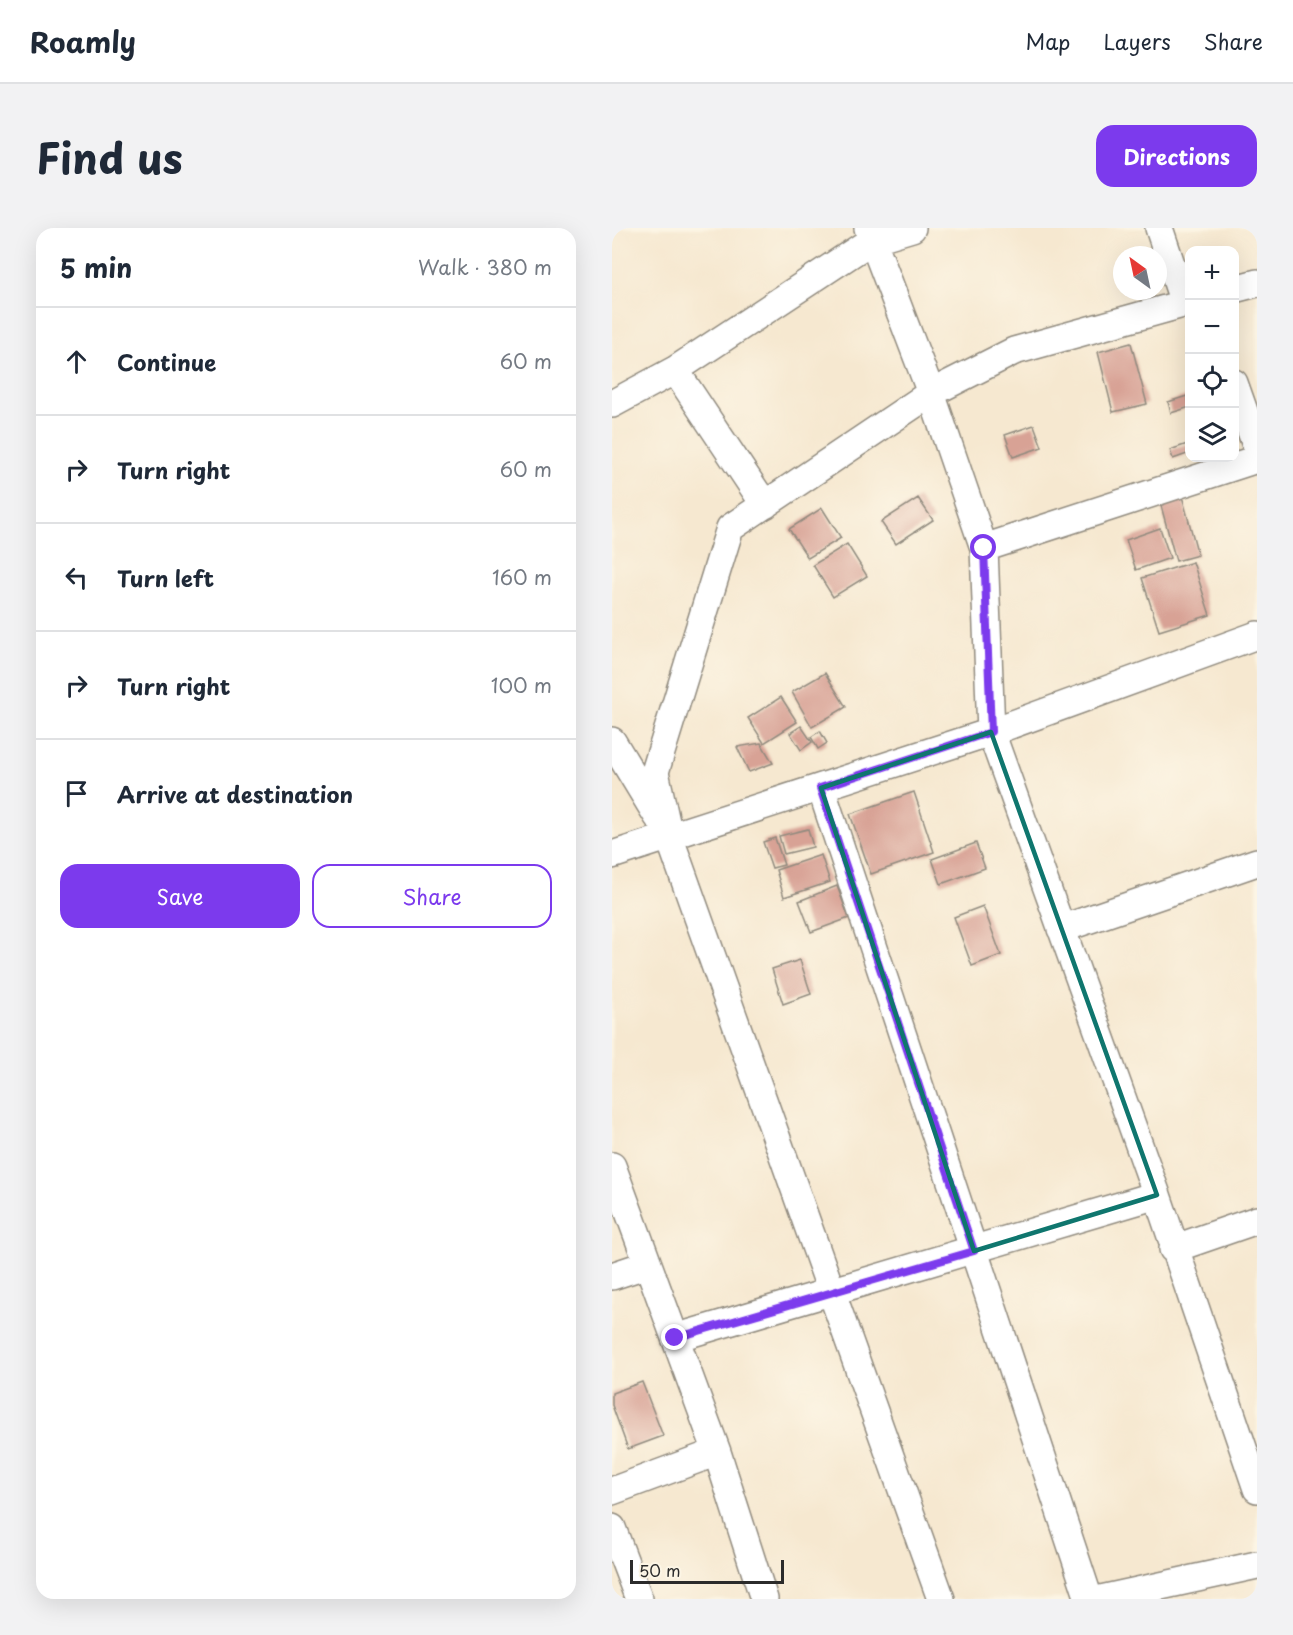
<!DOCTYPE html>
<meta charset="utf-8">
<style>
:root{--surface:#fff;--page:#f2f2f3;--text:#1f2937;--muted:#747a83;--line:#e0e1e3;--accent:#7c3aed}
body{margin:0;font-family:"Playpen Sans",sans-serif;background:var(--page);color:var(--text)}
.controls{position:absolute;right:18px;top:18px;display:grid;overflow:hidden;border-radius:12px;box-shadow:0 6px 24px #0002}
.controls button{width:54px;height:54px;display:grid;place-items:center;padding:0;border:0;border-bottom:2px solid var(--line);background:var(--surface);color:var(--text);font:30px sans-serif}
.compass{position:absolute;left:501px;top:18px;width:54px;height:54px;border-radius:50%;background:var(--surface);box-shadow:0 6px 24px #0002;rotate:327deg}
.scale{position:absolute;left:18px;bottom:15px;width:154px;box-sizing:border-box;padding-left:6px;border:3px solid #2b2b2b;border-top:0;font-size:16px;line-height:21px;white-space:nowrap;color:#2b2b2b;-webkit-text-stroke:4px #fcf5e5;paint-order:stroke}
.stop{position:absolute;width:18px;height:18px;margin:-14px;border:4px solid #7c3aed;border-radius:50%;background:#fff}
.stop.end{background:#7c3aed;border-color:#fff;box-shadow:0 2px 6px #0008}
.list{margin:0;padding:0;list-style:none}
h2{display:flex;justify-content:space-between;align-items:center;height:78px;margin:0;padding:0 24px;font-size:26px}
h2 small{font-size:20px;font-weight:400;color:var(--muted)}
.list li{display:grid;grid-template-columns:39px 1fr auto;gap:18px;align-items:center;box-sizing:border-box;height:108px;padding:0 24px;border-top:2px solid var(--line)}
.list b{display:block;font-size:22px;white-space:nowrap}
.list em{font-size:20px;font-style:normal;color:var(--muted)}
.actions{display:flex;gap:12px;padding:18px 24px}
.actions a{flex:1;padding:14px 0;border:2px solid var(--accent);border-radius:18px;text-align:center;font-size:21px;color:var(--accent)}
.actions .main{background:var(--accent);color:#fff}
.icon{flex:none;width:33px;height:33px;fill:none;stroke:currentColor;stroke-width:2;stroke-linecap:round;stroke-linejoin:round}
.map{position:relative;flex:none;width:645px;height:1371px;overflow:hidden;border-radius:18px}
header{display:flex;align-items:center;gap:36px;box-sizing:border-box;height:84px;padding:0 30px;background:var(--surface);border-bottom:2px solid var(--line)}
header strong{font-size:28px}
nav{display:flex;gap:33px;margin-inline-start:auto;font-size:21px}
.intro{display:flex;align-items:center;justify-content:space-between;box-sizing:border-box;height:144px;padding:0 36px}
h1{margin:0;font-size:42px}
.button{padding:15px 27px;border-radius:18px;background:var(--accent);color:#fff;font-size:21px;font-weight:700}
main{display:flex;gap:36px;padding:0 36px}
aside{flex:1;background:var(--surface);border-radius:18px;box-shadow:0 6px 24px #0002}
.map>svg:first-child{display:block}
</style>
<header>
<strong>Roamly</strong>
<nav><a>Map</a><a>Layers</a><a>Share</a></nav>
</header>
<div class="intro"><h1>Find us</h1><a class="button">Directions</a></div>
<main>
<aside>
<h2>5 min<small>Walk · 380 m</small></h2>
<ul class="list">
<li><svg class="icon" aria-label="ahead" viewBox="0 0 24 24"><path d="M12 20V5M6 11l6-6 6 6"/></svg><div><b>Continue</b></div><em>60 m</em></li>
<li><svg class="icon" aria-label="right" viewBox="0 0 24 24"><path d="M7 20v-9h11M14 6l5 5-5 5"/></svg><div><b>Turn right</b></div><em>60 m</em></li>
<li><svg class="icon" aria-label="left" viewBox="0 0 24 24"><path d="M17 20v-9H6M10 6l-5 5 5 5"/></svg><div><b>Turn left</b></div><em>160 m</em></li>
<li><svg class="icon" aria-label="right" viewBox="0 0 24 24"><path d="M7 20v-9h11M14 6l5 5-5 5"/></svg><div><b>Turn right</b></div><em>100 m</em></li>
<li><svg class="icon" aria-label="arrive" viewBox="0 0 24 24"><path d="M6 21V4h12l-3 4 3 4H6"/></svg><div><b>Arrive at destination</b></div></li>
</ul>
<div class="actions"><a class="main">Save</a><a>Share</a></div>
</aside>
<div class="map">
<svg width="645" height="1371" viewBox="0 0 645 1371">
<rect width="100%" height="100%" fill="#fcf5e5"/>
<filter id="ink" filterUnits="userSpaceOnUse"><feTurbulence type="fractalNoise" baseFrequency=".0167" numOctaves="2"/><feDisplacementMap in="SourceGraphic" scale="12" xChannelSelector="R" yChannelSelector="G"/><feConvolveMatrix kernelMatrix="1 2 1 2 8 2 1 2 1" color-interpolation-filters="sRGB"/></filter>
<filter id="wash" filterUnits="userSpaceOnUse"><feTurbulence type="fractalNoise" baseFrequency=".008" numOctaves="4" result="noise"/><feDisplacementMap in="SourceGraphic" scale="24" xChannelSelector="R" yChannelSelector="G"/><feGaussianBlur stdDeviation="1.35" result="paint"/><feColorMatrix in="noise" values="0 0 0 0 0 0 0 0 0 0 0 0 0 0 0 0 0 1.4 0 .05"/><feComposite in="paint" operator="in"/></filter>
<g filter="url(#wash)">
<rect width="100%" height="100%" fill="#f6e8d0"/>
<g id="blocks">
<path fill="#d8a295" d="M519,115L535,176L501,184L486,124Z
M575,168L578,179L559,185L556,174Z
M422,197L430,219L401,229L393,207Z
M578,215V225L561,231L558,222Z
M570,268L586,327L564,333L548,274Z
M306,270L321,292L284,316L269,294Z
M210,280L229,310L196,330L177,301Z
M548,300L558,330L524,342L514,312Z
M235,316L255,348L221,369L201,337Z
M581,334L598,387L547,403L530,350Z
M213,445L234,479L200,499L180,464Z
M169,469L185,494L152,515L136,490Z
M189,498L200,514L189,522L178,505Z
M208,503L215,515L206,521L199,509Z
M149,515L161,535L137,544L125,519Z
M302,564L322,624L259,646L238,586Z
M196,601L201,619L172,626L167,608Z
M163,610L172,637L160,640L151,614Z
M364,615L373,640L329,656L320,631Z
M209,627L218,654L172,669L164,642Z
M225,658L237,690L199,704L187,673Z
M371,678L389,727L360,738L342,689Z
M188,732L199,766L171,776L160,741Z
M30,1154L51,1208L16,1221L0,1177V1165Z"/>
</g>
</g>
<g filter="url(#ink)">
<use href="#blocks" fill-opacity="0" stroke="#908a7e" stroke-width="1.5"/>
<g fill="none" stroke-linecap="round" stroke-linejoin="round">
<defs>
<path id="minor" d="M256,0L319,165L372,320L645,231
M547,0L572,75
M622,61L645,55
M63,142L153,277
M622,155L645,220
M0,176L63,142L260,12L300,0
M372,320L379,504L545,967L645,1261
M0,513L46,589
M209,560L477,1371
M0,627L379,504L645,407
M449,701L645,634
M0,938L105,1224L152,1371
M561,1021L645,992
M0,1048L36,1036
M63,1110L545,967
M0,1263L105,1224
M0,1300L27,1371
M329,1371L57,608L43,544L118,300L319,165L402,123L578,74
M489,1371L645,1337"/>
</defs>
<use href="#minor" stroke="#908a7e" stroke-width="30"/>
<use href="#minor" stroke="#fff" stroke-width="27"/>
</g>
</g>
<g fill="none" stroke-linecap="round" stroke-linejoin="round" filter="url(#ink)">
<path stroke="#7c3aed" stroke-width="8" d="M63,1110L362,1023L208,560L379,504L372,320"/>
</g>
<path fill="none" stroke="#0f766e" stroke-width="4.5" stroke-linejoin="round" d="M379,504L545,967L362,1023L209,560Z"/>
</svg>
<div class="controls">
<button>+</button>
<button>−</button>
<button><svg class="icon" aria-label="locate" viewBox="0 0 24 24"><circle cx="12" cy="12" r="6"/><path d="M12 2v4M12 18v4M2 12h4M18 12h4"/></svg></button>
<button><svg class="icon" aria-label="layers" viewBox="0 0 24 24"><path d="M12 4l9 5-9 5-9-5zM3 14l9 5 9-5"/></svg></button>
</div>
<svg class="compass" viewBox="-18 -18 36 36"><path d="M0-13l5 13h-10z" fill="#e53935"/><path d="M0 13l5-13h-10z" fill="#747a83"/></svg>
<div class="scale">50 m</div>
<div class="stop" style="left:372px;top:320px"></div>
<div class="stop end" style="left:63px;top:1110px"></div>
</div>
</main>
